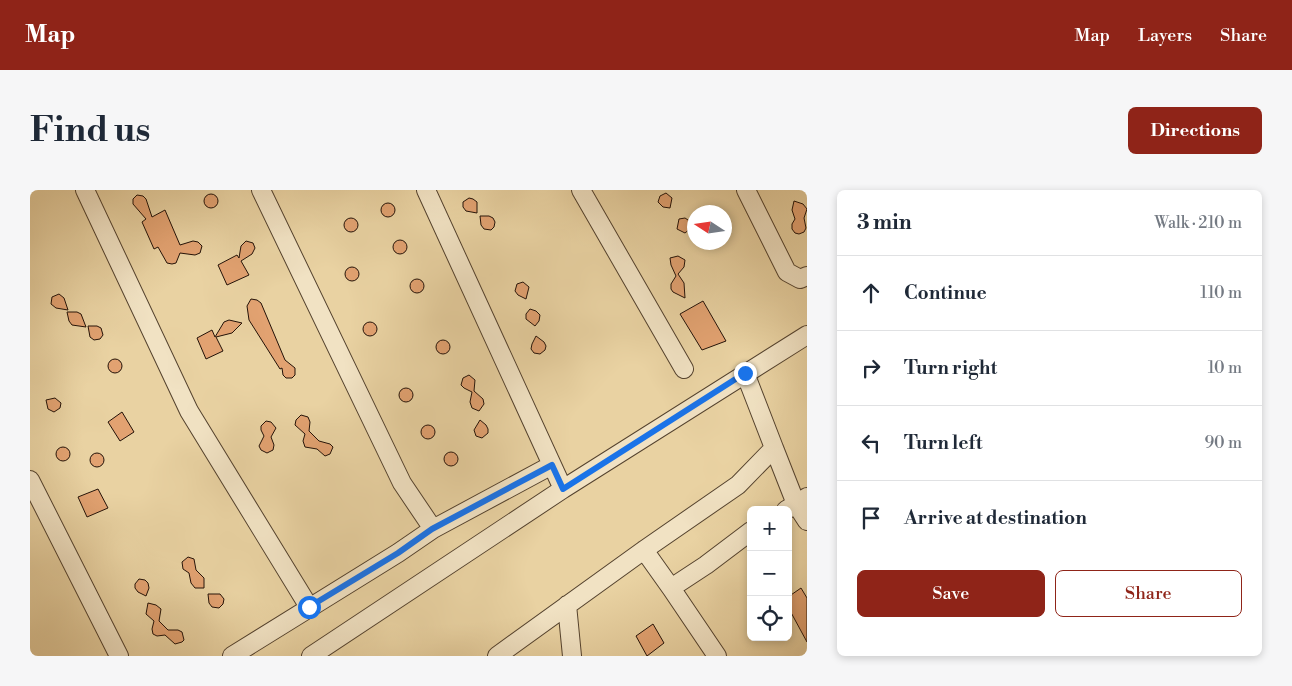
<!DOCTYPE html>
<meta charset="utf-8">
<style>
:root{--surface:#fff;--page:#f6f6f7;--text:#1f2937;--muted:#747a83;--line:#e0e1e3;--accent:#8f2418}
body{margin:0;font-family:"Libre Bodoni",serif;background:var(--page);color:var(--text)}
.controls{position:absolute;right:15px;bottom:15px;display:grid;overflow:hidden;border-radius:8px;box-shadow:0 2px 8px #0003}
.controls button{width:45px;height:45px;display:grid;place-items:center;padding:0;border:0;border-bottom:1px solid var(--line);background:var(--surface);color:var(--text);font:25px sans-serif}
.compass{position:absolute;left:657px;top:15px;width:45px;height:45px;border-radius:50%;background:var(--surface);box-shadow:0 2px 8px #0003;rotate:282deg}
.stop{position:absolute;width:15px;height:15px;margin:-11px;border:4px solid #1a73e8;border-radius:50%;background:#fff}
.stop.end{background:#1a73e8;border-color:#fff;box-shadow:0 1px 5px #0008}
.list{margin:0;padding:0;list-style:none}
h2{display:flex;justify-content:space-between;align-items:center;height:65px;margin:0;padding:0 20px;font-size:21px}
h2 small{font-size:16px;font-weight:400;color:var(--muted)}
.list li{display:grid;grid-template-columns:32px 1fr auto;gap:15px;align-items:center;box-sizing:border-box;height:75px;padding:0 20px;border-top:1px solid var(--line)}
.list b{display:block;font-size:19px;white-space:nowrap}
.list em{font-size:16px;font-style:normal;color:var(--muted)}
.actions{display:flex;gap:10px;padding:15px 20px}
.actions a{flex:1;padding:11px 0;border:1px solid var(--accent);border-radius:8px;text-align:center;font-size:18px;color:var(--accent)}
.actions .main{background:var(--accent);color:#fff}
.icon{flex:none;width:28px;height:28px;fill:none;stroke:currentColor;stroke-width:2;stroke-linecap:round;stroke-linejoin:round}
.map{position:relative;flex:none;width:777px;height:466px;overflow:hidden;border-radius:8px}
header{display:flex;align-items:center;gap:30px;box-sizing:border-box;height:70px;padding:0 25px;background:var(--accent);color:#fff}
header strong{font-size:24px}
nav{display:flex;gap:28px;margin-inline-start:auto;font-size:18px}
.intro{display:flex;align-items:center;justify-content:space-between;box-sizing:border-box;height:120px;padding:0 30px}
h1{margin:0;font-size:35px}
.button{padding:12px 22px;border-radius:8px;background:var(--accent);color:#fff;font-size:18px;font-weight:700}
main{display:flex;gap:30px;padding:0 30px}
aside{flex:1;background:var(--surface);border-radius:8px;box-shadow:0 2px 8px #0003}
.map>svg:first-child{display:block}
</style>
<header>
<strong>Map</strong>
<nav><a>Map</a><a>Layers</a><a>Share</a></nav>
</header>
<div class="intro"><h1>Find us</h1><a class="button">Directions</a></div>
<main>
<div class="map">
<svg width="777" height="466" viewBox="0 0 777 466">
<rect width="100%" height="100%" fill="#e9d2a2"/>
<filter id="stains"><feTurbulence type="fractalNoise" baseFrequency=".004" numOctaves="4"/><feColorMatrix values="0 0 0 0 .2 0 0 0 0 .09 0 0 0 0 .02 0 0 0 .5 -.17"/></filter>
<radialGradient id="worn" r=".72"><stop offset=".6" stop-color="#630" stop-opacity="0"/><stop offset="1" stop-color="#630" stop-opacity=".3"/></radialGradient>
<path fill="#e2a271" stroke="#231208" d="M636,3L642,8L640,18L633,17L628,12L630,6Z
M174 11a7 7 0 1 1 14 0a7 7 0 1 1-14 0Z
M107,5L113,6L116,9L122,27L135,20L150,55L163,51L168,52L172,56L170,63L165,65L150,63L146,73L142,74L137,73L128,57L124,59L112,32L116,29L103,14V9Z
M439,8L443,9L447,12V23L436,21L433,17V12Z
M764,11L773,14L777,19L774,28L776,38L774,42L769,44L765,43L762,39V34L765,29L762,20Z
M351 20a7 7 0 1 1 14 0a7 7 0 1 1-14 0Z
M450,26H459L463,28L465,32L464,37L461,40L454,39L451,35Z
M314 35a7 7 0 1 1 14 0a7 7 0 1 1-14 0Z
M649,29L655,28L661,32V38L655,43L647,39Z
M363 57a7 7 0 1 1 14 0a7 7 0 1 1-14 0Z
M216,51L223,53L225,58L222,64L211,71L219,85L197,95L188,75L207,65L209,68L211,56Z
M648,66L655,70L654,77L648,84L654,93L655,108L643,102L641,99V94L646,86L641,75L640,68Z
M315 84a7 7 0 1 1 14 0a7 7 0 1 1-14 0Z
M380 96a7 7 0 1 1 14 0a7 7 0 1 1-14 0Z
M493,92L499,97L496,109L488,105L485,101L487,94Z
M29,104L34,108L38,120L26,118L21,114L22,107Z
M221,109L227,110L231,113L255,170L265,178V185L262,188H256L253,185L252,178L250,179L219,130L217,116Z
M673,111L696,151L672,160L650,124Z
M500,119L506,121L510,125L509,131L505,136L496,129V124Z
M37,122H47L51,124L56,137L42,135L39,131Z
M199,130L212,133L202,143L186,147L193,161L176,169L167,148L182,140L185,147L194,132Z
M333 139a7 7 0 1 1 14 0a7 7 0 1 1-14 0Z
M58,136H67L71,138L73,145L70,149L64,150L60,147Z
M506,146L514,152L516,156L515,160L510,164L504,163L501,159L502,154Z
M406 157a7 7 0 1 1 14 0a7 7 0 1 1-14 0Z
M78 176a7 7 0 1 1 14 0a7 7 0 1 1-14 0Z
M439,185L445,190L444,201L453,209L454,214L449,221L442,218L440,212L442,202L434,198L431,195L433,188Z
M369 205a7 7 0 1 1 14 0a7 7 0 1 1-14 0Z
M25,208L31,213L30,218L24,222L18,219L16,210Z
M92,222L104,242L90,251L78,232Z
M271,225L278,227L280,232L279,241L289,251L300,254L303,257L300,264L295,266L287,259L275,257L273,251L275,244L265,235L266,230Z
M450,230L456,235L458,239V243L452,248L446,246L444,240Z
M236,231L241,232L246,238L241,247L244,255L243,260L237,263L231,260L229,256L234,246L231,240V236Z
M391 242a7 7 0 1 1 14 0a7 7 0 1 1-14 0Z
M26 264a7 7 0 1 1 14 0a7 7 0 1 1-14 0Z
M414 269a7 7 0 1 1 14 0a7 7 0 1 1-14 0Z
M60 270a7 7 0 1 1 14 0a7 7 0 1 1-14 0Z
M68,299L78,318L57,327L48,307Z
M158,367L164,369L166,380L174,388V398H165L161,393L159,383L153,379L152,372Z
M109,389L115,390L118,393L119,398L116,406L108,402L105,398V394Z
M771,398L777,408V452L758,417V407Z
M178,404H190L194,409L193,414L189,418L182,417L179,413Z
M118,413L126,415L131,419L129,431L138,440H148L152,442L154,450L152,452L145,454L135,445L127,446L123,444L122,439L124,431L116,424Z
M623,434L634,453L617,466L606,446Z"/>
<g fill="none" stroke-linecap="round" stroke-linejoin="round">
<defs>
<path id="minor" d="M55,0L159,221L279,417
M231,0L372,293L403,339
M396,0L533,299
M551,0L654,179
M716,0L757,82L770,89L777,86
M744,258L766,314L756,320
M0,290L89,466
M777,307L766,314L777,331
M614,360L641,398
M537,415L542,466
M202,466L368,363L403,339L522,275
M281,466L533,299L777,145
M467,466L614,360L708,295L744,258L715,183
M687,466L641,398L676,375L721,341"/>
</defs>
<use href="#minor" stroke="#54422e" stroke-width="20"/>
<use href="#minor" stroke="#f1e2c3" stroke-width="18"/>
</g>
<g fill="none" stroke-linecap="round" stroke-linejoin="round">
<path stroke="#1a73e8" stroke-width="6" d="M279,417L368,363L402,339L522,275L533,299L715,183"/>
</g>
<rect width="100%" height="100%" filter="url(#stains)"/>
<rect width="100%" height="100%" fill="url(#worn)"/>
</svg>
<div class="controls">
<button>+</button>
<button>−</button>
<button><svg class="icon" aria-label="locate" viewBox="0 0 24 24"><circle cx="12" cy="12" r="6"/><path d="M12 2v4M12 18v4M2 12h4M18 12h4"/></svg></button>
</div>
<svg class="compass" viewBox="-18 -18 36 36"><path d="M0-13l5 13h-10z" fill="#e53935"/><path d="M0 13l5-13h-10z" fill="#747a83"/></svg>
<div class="stop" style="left:279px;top:417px"></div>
<div class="stop end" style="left:715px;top:183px"></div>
</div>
<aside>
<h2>3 min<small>Walk · 210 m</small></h2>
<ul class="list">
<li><svg class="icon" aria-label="ahead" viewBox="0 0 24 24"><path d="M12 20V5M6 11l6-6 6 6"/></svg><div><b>Continue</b></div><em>110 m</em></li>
<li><svg class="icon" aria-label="right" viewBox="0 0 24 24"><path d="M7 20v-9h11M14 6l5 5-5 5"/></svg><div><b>Turn right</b></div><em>10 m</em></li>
<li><svg class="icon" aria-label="left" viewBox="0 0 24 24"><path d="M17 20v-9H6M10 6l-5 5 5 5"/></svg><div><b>Turn left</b></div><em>90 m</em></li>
<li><svg class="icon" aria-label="arrive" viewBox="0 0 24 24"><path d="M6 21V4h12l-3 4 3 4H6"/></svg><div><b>Arrive at destination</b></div></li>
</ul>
<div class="actions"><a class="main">Save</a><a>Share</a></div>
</aside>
</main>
